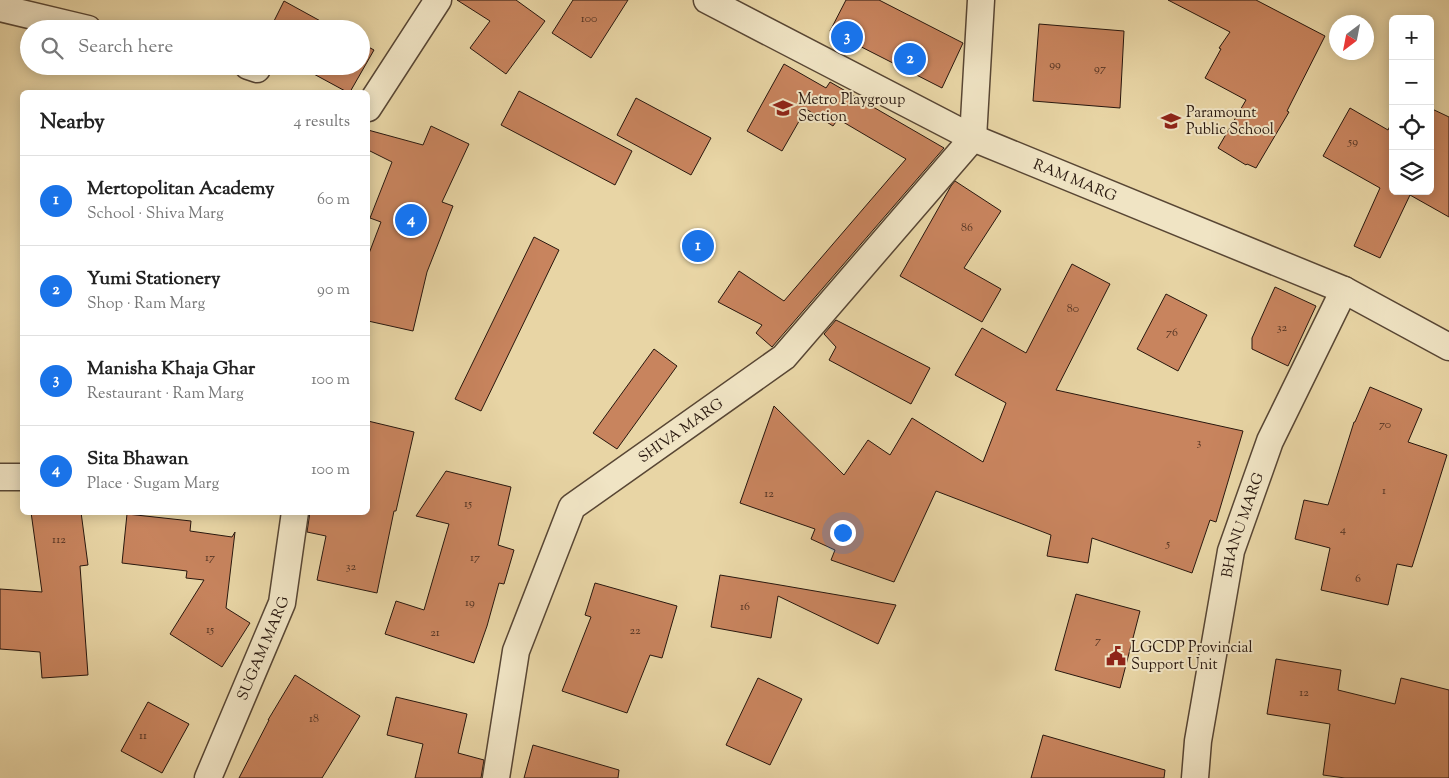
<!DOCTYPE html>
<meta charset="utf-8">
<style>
:root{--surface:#fff;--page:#f2f2f2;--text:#222;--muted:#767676;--line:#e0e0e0;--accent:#1a73e8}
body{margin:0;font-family:"Sorts Mill Goudy",serif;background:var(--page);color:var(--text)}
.controls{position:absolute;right:15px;top:15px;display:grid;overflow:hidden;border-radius:8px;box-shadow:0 2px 12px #0003}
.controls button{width:45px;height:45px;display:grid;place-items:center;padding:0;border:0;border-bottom:1px solid var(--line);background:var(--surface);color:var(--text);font:25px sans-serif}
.compass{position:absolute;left:1329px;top:15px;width:45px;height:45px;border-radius:50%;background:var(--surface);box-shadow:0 2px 12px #0003;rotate:212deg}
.you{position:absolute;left:842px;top:532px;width:18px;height:18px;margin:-12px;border:4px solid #fff;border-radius:50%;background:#1a73e8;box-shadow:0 0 0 8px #1a73e833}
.badge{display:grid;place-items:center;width:32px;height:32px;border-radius:50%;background:var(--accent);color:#fff;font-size:16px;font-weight:700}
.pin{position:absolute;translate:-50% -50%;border:2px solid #fff;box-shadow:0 1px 5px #0006}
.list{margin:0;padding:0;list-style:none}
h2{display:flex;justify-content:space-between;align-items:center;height:65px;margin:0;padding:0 20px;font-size:21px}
h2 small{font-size:16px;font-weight:400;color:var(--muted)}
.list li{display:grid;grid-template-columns:32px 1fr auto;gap:15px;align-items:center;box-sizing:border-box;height:90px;padding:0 20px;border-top:1px solid var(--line)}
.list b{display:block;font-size:19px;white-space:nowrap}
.list p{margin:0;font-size:16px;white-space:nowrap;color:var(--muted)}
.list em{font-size:16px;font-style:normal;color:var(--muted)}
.icon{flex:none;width:28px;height:28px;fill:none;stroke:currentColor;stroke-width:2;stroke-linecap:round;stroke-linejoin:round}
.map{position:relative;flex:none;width:1449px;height:778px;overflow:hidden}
.search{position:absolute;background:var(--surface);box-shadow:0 2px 12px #0003;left:20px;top:20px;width:350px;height:55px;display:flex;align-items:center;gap:12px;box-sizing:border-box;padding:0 18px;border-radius:28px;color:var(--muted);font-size:19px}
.panel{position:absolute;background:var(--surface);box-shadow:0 2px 12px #0003;left:20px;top:90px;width:350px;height:425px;border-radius:8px}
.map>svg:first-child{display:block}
</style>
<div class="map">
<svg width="1449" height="778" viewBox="0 0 1449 778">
<rect width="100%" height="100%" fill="#e8d5a5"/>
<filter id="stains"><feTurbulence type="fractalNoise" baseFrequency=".004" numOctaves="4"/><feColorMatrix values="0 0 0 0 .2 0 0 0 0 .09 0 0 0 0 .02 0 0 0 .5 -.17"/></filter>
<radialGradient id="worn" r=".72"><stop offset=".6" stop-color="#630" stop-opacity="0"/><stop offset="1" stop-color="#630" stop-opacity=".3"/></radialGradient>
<path fill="#c8845e" stroke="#28170e" d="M457,0H516L545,21L506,74L470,48L490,21Z
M573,0H628L591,58L552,33Z
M846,0H879L963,43L942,88L830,31Z
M1168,0H1256L1325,36L1287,111L1289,112L1256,168L1247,164L1246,165L1218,148L1246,100L1205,78L1221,49L1219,48L1230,32Z
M284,1L335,29H270Z
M1039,24L1124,31L1120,108L1033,101Z
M361,43L374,50L350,92H347L299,66H361Z
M784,64L826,88L830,82L944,148L772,347L756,333L762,325L718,302L739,271L784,301L906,159L838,119L833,126L806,109L782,151L747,131Z
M519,91L632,151L615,185L501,125Z
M636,98L711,138L691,175L617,135Z
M1350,108L1388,130L1393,120V191H1430V108L1449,117V217L1410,195L1380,258L1354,246L1380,188L1323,156Z
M431,126L469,144L442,202L453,206L427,272L413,331L368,321V256L381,222L370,218L392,162L368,150V130L423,145Z
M955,181L1001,211L964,268L1001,289L982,322L900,276L951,186Z
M534,237L559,250L481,411L455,399Z
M1072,264L1110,284L1056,390L1243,431L1216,522L1210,520L1192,573L1092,538L1088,563L1047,556L1051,535L936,491L894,582L831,560L835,550L811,539L815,529L740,503L774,406L844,475L868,440L890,455L912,418L983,462L1006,403L955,375L982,328L1026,353Z
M1275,287L1316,306L1288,366L1252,349V338Z
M1166,294L1207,315L1178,371L1137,349Z
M836,320L930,368L911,404L829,360L836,347L824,334Z
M654,349L677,366L617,449L593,433Z
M1370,387L1422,409L1408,442L1447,455L1412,567L1397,564L1388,605L1321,590L1330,548L1295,539L1304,500L1328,505L1354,422H1355Z
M368,421L414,432L396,511H394L377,593L317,580L326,536L307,532L310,512H368Z
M446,471L511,487L498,545L514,550L504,584L499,583L487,626L474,663L385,634L396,601L424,610L449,524L416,516Z
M31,512H81L88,565L80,566L88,675L42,678L40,652L0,649V589L42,592Z
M127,514L191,521L190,531L232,537L235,532L226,608L250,623L222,667L170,634L204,580L186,578L187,571L122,563Z
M720,575L780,585L896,605L878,644L778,596L771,638L711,627Z
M595,583L677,606L662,658L650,655L627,713L562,691L591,617L585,615Z
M1076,594L1140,611L1120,688L1055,670Z
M1276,659L1341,670L1338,690L1395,704L1401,678L1449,690V778H1345L1323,775L1330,724L1267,714Z
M295,675L360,716L322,778H239L269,720H268Z
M758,678L802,699L770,765L726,745Z
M396,697L467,714L458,753L484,760L481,778H415L423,744L387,735Z
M148,702L189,724L162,773L121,751Z
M1043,735L1165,770L1164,778H1031Z
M533,745L619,770L618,778H524Z"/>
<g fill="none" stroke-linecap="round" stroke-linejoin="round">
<defs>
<g id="street">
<path id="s1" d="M707,0L973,138L1344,290L1449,347"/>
<path d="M0,8L88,29"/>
<path d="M248,66L257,69"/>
<path d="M368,108L438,0"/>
<path d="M0,477H22"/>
<path id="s2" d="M208,778L282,603L295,512"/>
<path id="s3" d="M496,778L516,651L572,507L784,357L973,138L981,0"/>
<path id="s4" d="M1195,778L1198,741L1231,551L1270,441L1344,290"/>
</g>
</defs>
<use href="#street" stroke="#584634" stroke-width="29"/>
<use href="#street" stroke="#f0e4c4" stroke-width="26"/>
</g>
<defs>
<symbol id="school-bare" viewBox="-9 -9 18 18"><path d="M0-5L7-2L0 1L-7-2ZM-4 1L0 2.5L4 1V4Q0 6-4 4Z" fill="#8f2418" stroke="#f0e4c4" stroke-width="2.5" paint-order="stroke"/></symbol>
<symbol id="civic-bare" viewBox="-9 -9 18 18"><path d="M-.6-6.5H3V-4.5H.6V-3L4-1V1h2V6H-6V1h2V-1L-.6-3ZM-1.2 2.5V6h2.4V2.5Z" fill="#8f2418" stroke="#f0e4c4" stroke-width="2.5" paint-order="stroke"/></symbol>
</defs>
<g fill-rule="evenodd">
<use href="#school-bare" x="769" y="94" width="28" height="28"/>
<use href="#school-bare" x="1157" y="107" width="28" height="28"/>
<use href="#civic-bare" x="1102" y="642" width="28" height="28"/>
</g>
<g text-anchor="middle" stroke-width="4" stroke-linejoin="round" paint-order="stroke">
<g font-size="12" fill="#503222">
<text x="589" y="22">100</text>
<text x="1055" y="68">99</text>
<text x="1100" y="72">97</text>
<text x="1353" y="145">59</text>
<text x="967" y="231">86</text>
<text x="1073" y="312">80</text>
<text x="1282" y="331">32</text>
<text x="1172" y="336">76</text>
<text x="1385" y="428">70</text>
<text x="1199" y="446">3</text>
<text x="1384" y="494">1</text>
<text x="769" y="497">12</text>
<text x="468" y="507">15</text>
<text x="1343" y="533">4</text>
<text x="59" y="543">112</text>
<text x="1168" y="547">5</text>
<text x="210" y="561">17</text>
<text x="475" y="561">17</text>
<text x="351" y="570">32</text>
<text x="1358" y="582">6</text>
<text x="470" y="606">19</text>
<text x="745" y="610">16</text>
<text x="210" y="633">15</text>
<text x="635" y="634">22</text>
<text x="435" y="636">21</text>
<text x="1098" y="644">7</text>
<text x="1304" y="696">12</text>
<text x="314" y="722">18</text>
<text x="143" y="739">11</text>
</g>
<g font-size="15" fill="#28170e" stroke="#f0e4c4" text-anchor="start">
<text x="798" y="104">Metro Playgroup<tspan x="798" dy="17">Section</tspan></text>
<text x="1186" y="117">Paramount<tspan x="1186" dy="17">Public School</tspan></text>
<text x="1131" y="652">LGCDP Provincial<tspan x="1131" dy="17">Support Unit</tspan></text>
</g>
<g font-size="15" fill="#28170e" stroke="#f0e4c4">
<text dy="5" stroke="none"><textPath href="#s1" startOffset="410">RAM MARG</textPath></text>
<text dy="5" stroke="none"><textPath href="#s3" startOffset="416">SHIVA MARG</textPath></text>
<text dy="5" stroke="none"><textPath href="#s4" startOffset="258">BHANU MARG</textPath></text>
<text dy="5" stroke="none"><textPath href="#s2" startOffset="141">SUGAM MARG</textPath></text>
</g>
</g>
<rect width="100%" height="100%" filter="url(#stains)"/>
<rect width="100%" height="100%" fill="url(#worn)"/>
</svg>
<div class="controls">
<button>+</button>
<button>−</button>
<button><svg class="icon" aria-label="locate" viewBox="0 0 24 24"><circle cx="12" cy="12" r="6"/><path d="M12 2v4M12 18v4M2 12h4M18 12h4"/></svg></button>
<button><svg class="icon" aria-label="layers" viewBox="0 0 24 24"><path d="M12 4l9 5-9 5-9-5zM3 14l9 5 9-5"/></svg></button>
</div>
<svg class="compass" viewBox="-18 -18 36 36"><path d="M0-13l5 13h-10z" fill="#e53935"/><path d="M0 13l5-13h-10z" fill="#767676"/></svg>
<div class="you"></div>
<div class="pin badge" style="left:698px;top:246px">1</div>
<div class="pin badge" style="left:910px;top:59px">2</div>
<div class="pin badge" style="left:847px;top:37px">3</div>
<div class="pin badge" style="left:411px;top:220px">4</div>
<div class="search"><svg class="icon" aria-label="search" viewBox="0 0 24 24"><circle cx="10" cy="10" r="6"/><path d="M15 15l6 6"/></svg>Search here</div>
<section class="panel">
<h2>Nearby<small>4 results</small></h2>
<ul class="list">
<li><span class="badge">1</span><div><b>Mertopolitan Academy</b><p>School · Shiva Marg</p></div><em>60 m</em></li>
<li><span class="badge">2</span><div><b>Yumi Stationery</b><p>Shop · Ram Marg</p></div><em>90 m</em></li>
<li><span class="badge">3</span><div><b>Manisha Khaja Ghar</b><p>Restaurant · Ram Marg</p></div><em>100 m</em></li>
<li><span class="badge">4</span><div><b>Sita Bhawan</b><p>Place · Sugam Marg</p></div><em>100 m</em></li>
</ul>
</section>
</div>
